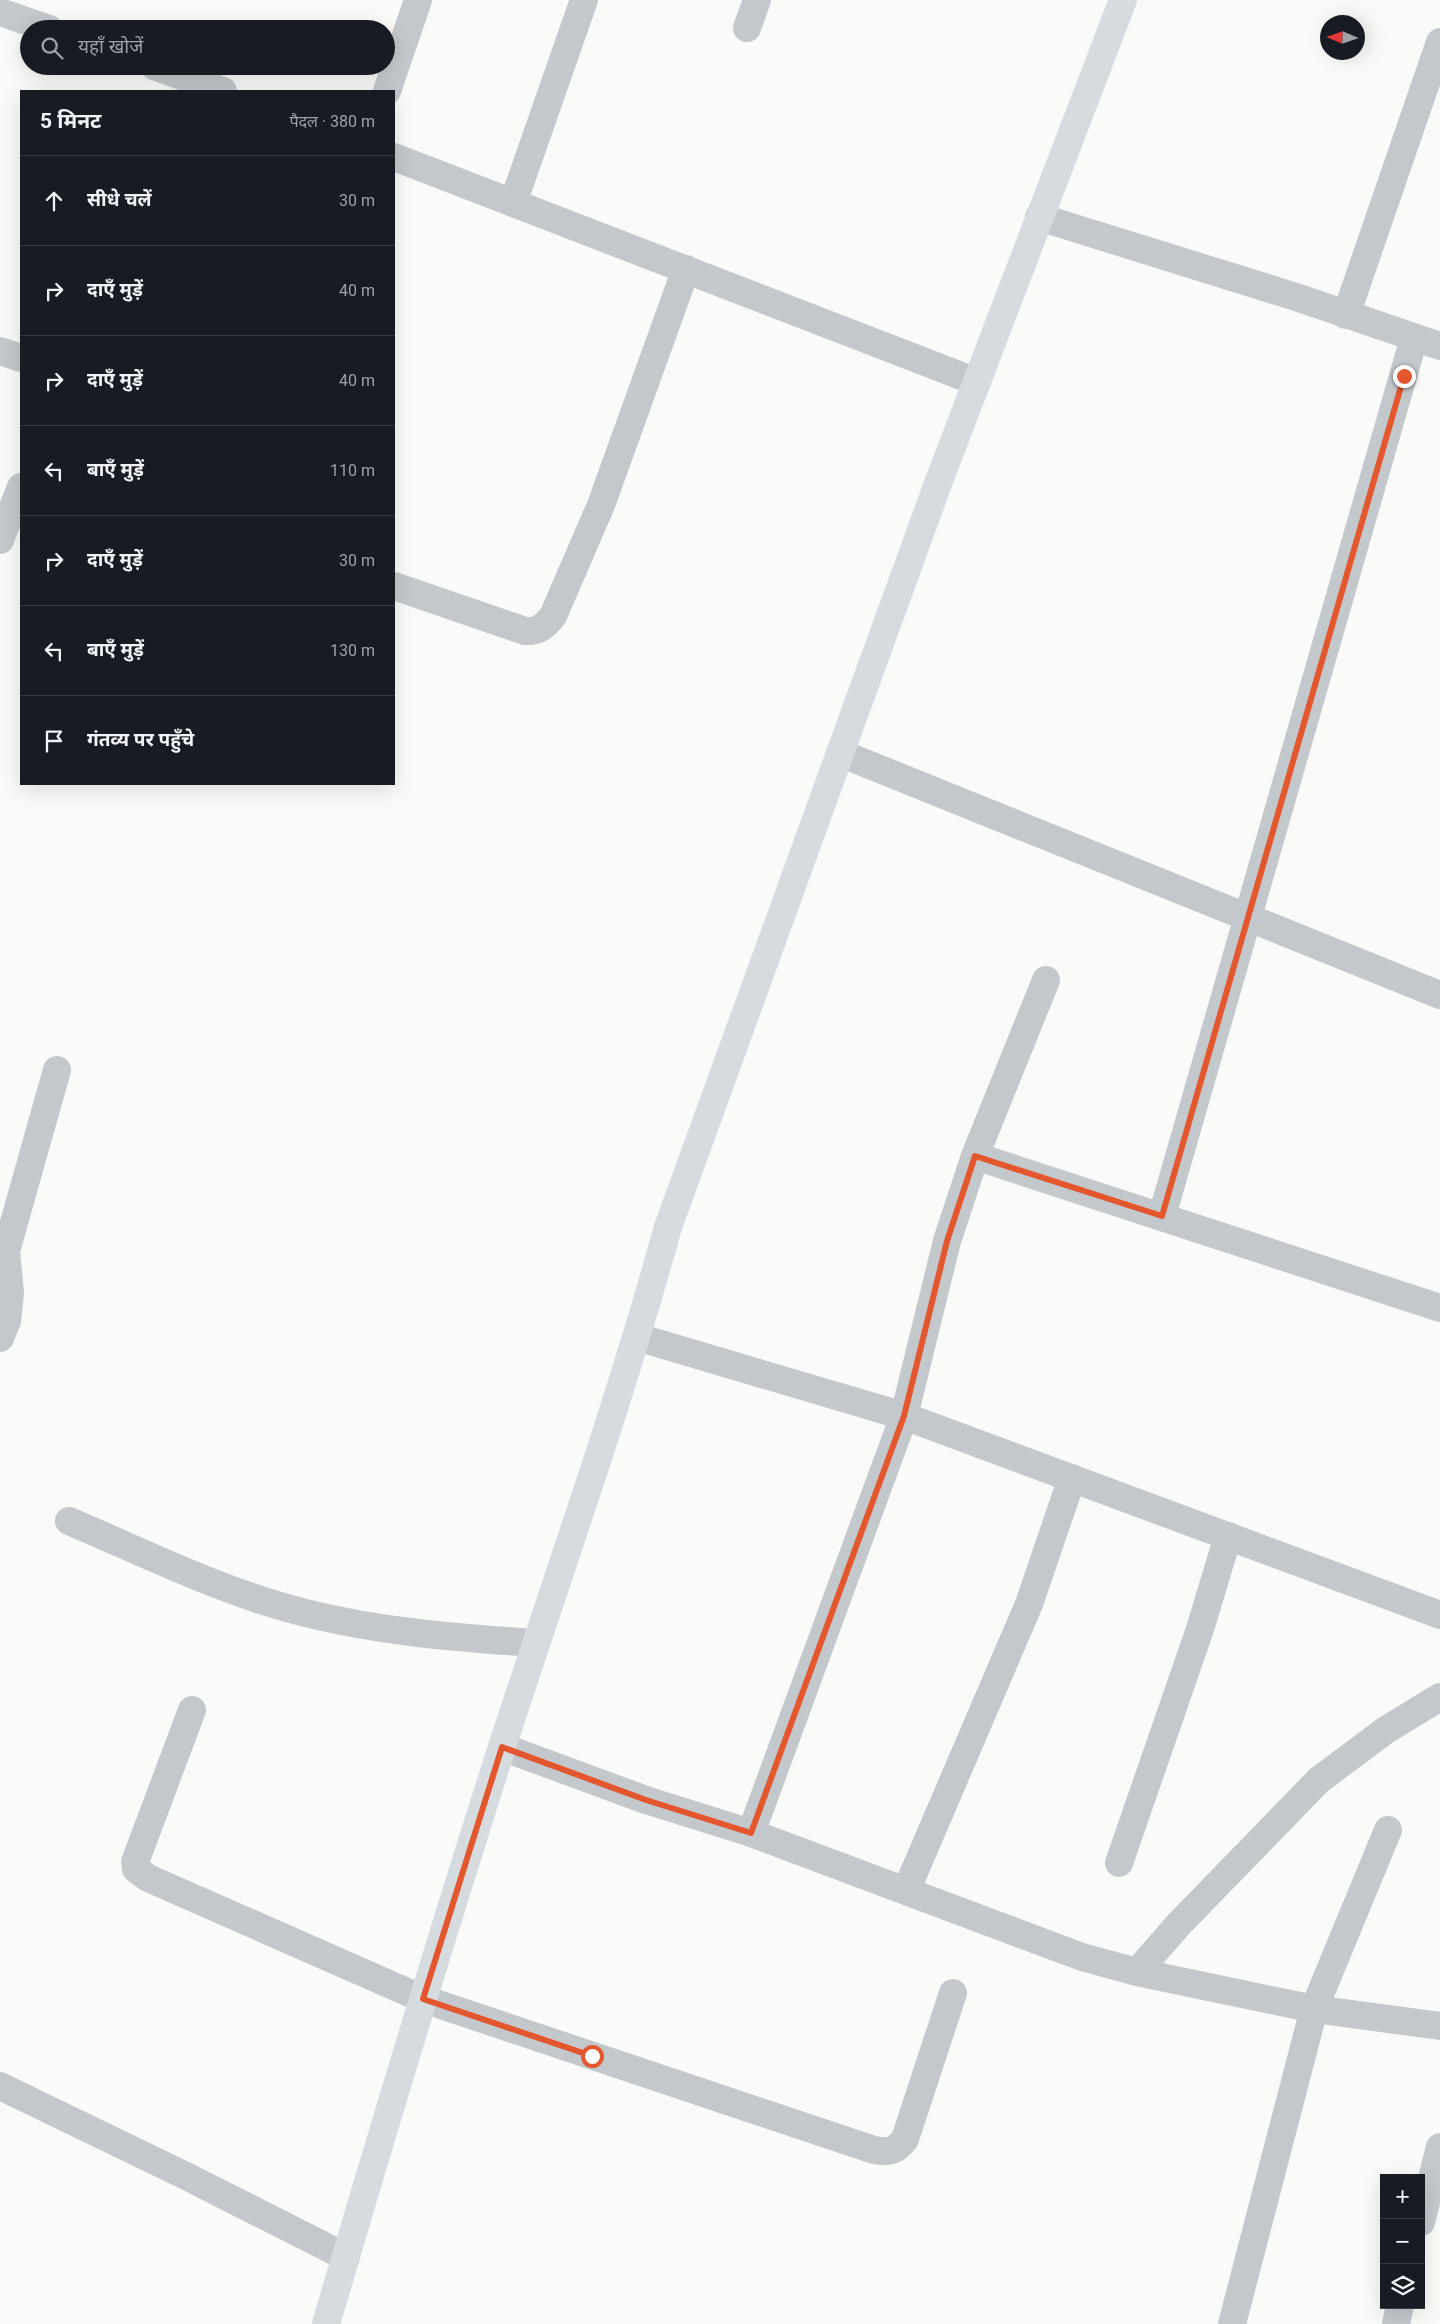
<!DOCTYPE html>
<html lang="hi">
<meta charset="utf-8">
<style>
:root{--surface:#171b24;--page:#242831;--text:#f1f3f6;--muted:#9ea1a6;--line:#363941}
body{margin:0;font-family:Roboto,"Noto Sans Devanagari",sans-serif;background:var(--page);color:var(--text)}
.controls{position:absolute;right:15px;bottom:15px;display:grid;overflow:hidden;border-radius:0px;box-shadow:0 5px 20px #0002}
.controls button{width:45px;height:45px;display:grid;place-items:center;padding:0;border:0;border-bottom:1px solid var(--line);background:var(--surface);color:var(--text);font:25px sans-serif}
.compass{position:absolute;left:1320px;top:15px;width:45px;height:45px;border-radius:50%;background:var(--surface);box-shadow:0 5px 20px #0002;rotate:272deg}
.stop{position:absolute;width:15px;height:15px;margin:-11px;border:4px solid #e4572e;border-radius:50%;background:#fff}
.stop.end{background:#e4572e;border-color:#fff;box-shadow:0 1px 5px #0008}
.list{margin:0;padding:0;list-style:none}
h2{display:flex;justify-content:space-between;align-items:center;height:65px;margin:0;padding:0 20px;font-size:21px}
h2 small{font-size:16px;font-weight:400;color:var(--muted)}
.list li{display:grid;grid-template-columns:32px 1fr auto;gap:15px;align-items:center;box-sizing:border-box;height:90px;padding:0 20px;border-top:1px solid var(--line)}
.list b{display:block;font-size:19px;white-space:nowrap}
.list em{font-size:16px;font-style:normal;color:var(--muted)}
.icon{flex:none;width:28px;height:28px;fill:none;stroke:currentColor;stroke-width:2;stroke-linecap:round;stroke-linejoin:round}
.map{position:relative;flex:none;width:1440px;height:2324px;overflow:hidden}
.search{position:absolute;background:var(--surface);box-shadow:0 5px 20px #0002;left:20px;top:20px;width:375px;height:55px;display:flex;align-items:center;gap:12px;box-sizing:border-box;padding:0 18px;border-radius:28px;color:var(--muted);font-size:19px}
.panel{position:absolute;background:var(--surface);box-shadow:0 5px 20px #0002;left:20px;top:90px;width:375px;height:695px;border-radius:0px}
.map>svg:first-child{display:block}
</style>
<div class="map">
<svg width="1440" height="2324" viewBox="0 0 1440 2324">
<rect width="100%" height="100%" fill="#fafaf8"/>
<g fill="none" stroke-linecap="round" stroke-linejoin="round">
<path stroke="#c3c8cc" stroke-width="28" d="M0,12L49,29
M747,28L757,0
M154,66L223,91
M387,91L418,0
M394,157L977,382
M513,203L584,0
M1039,217L1296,297L1440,346
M1346,315L1440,42
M0,351L21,358
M0,540L21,487
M394,586L525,631C538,632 544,627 553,616L601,505L686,269
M840,753L1440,995
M975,1156L1440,1308
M1162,1216L1414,338
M637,1337L904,1416L1440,1615
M0,1338L7,1321L10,1293L6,1251L57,1070
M69,1521C147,1554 224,1593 306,1613C381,1632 459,1638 536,1643
M192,1710L135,1862L136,1869L148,1878L423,1999L874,2150C889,2153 896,2151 905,2139L953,1993
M502,1747L646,1800L751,1833L1082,1957L1137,1972L1314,2009L1440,2026
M751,1833L904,1416L947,1241L975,1156L1046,980
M1119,1863L1200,1629L1228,1536
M906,1891L1029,1604L1072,1478
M1137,1972L1179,1924L1319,1780L1386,1730L1440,1697
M0,2086L186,2176L346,2257
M1421,2222L1440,2147
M1232,2324L1314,2009L1388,1830
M1396,2324L1400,2305"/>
<path stroke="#d6dbdf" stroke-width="28" d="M326,2324C383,2130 441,1937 503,1744C559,1572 620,1402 668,1227L940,478L1123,0"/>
</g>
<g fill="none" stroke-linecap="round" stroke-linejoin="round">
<path stroke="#e4572e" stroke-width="6" d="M592,2056L423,1999L502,1747L646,1800L751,1833L904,1416L947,1241L975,1156L1162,1216L1404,376"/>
</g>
</svg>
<div class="controls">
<button>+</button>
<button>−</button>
<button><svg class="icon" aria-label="layers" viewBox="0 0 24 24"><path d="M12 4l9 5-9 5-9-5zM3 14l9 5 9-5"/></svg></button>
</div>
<svg class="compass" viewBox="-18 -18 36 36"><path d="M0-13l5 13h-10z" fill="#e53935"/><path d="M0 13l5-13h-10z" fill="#9ea1a6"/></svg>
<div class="stop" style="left:592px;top:2056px"></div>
<div class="stop end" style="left:1404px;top:376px"></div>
<div class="search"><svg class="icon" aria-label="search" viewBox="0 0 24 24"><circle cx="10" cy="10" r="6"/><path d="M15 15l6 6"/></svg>यहाँ खोजें</div>
<section class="panel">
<h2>5 मिनट<small>पैदल · 380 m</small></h2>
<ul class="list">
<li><svg class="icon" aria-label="ahead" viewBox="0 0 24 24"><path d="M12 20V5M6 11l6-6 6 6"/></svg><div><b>सीधे चलें</b></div><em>30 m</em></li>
<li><svg class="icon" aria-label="right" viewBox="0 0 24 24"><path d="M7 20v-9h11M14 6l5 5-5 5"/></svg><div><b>दाएँ मुड़ें</b></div><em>40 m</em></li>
<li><svg class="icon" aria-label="right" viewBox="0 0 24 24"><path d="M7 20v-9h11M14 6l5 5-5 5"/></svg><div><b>दाएँ मुड़ें</b></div><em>40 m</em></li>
<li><svg class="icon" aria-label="left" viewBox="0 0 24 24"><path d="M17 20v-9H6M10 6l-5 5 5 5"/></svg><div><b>बाएँ मुड़ें</b></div><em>110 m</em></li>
<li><svg class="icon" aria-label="right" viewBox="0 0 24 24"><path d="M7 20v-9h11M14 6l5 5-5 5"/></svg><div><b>दाएँ मुड़ें</b></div><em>30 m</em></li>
<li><svg class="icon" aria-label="left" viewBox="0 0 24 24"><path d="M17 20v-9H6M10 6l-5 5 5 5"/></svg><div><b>बाएँ मुड़ें</b></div><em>130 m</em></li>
<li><svg class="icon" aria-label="arrive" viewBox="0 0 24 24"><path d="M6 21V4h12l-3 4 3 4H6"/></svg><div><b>गंतव्य पर पहुँचे</b></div></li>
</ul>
</section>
</div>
